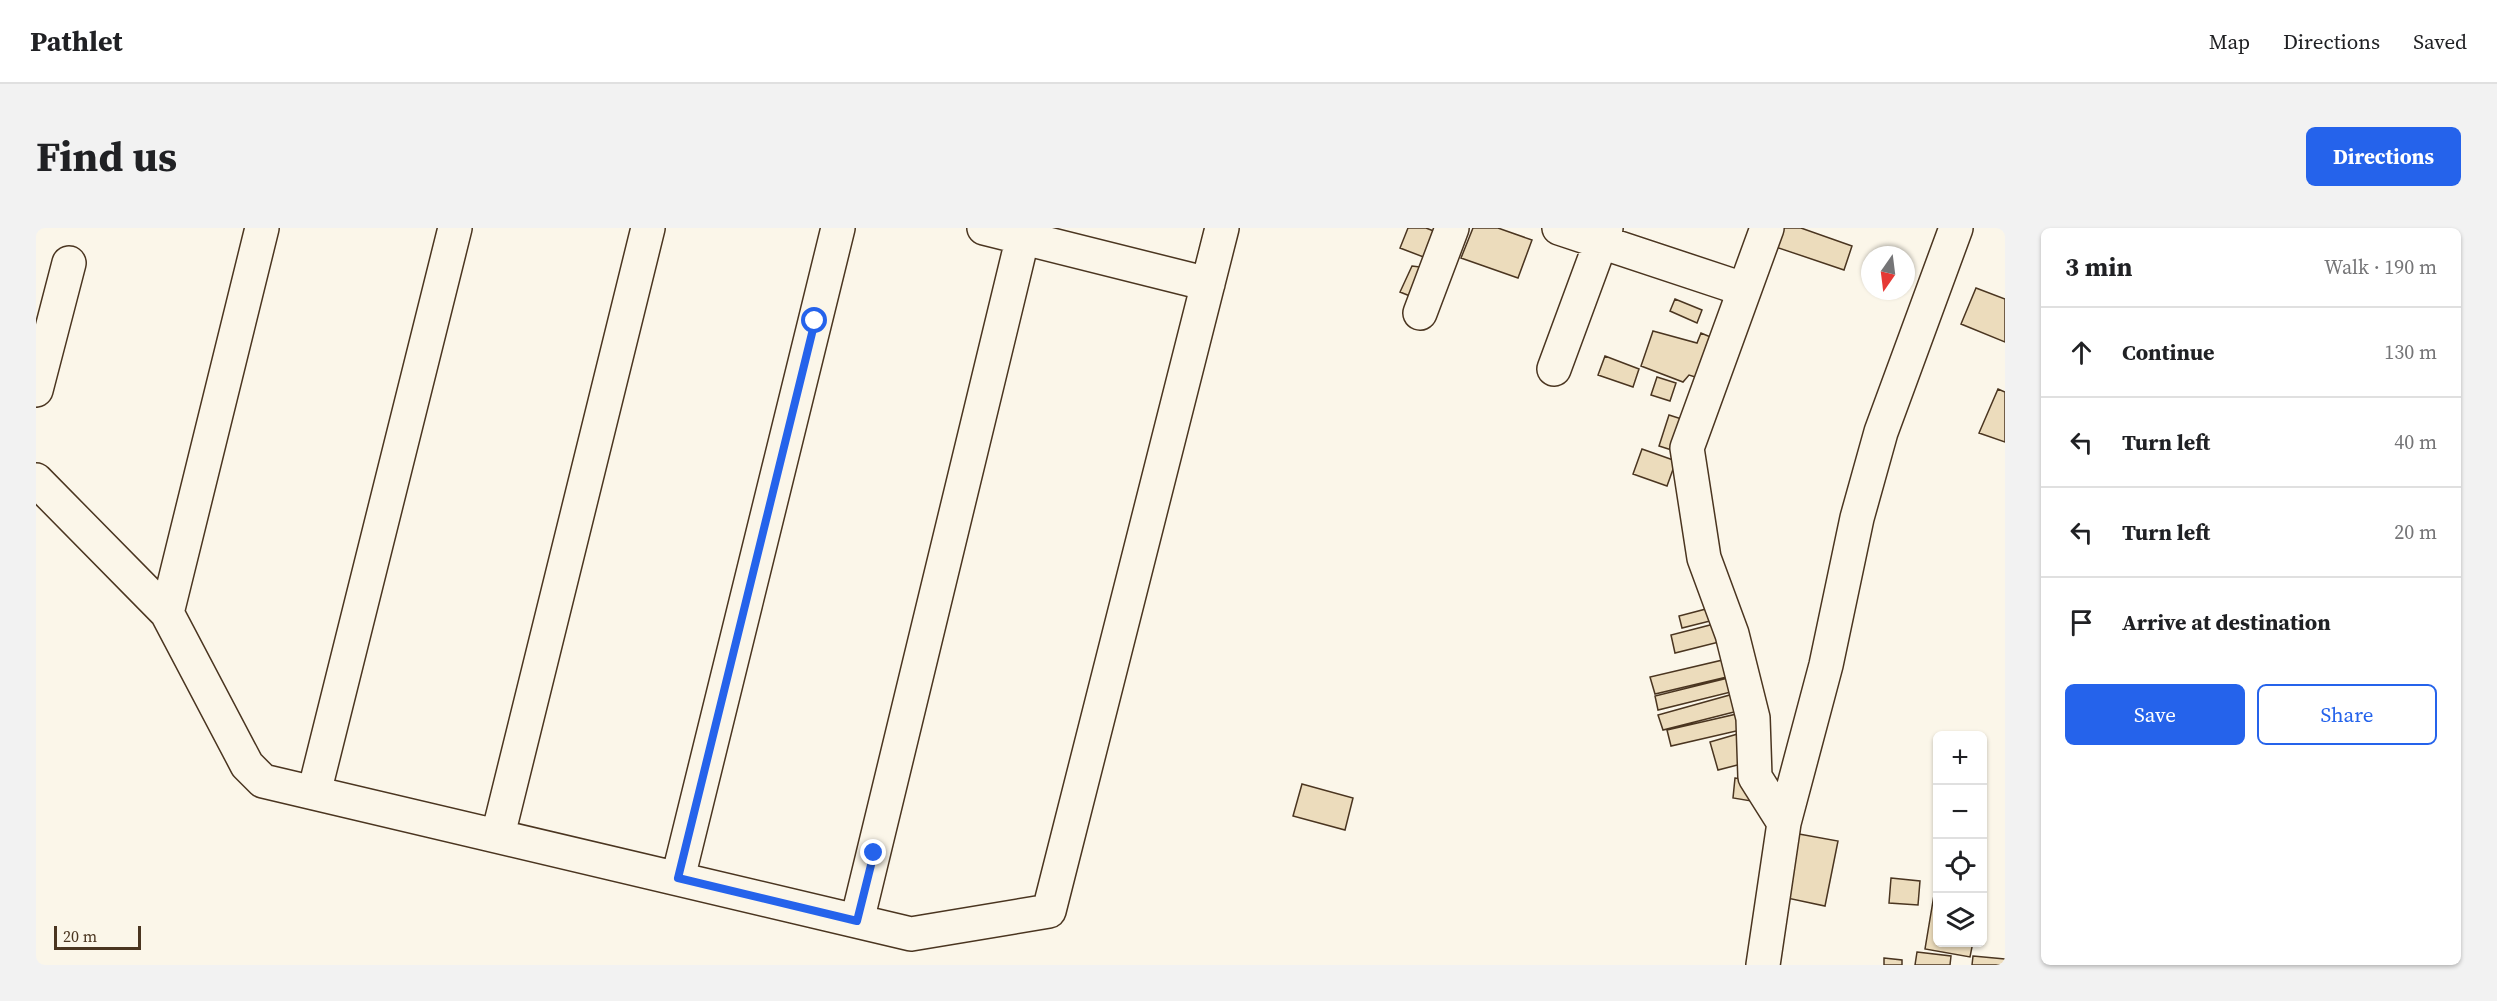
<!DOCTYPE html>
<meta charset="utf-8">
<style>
:root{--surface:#fff;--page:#f2f2f2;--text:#202124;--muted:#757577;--line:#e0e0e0;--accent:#2563eb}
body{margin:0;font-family:"Source Serif 4",serif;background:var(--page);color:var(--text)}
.controls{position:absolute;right:18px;bottom:18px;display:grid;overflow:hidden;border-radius:9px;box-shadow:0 2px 4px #0004}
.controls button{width:54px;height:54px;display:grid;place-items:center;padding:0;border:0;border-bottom:2px solid var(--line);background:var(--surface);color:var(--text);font:30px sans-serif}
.compass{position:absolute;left:1825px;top:18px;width:54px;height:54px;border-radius:50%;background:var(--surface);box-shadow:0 2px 4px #0004;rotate:194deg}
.scale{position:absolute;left:18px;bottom:15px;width:87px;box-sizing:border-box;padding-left:6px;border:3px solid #4a3520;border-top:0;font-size:16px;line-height:21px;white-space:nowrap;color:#4a3520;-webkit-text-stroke:4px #fbf6e9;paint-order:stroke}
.stop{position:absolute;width:18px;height:18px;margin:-14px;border:4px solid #2563eb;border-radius:50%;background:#fff}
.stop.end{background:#2563eb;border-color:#fff;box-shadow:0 2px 6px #0008}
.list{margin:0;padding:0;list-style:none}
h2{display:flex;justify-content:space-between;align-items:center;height:78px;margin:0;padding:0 24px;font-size:26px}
h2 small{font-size:20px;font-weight:400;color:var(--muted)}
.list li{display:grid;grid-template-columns:39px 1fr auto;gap:18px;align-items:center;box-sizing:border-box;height:90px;padding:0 24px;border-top:2px solid var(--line)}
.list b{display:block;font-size:22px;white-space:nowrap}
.list em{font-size:20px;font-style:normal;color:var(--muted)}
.actions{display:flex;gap:12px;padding:18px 24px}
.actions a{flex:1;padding:14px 0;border:2px solid var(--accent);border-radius:9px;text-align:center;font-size:21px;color:var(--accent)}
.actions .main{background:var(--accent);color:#fff}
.icon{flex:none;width:33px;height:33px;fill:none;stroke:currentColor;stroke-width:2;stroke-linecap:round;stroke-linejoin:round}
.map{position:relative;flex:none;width:1969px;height:737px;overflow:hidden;border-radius:9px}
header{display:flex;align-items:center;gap:36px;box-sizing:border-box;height:84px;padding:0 30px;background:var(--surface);border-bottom:2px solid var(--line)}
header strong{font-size:28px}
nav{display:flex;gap:33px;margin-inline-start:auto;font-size:21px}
.intro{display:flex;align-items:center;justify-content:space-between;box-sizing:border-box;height:144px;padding:0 36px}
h1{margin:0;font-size:42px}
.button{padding:15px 27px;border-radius:9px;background:var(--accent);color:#fff;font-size:21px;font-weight:700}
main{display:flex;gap:36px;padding:0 36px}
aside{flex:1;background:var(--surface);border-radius:9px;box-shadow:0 2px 4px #0004}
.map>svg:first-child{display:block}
</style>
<header>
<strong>Pathlet</strong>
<nav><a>Map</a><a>Directions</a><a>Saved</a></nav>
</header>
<div class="intro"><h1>Find us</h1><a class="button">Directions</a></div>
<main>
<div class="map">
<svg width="1969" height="737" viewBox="0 0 1969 737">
<rect width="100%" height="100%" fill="#fbf6e9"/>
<path fill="#ecdcbc" stroke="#4a3520" stroke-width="1.5" d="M1372,0H1390L1408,7L1398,33L1364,20Z
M1437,0H1462L1496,12L1482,50L1425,30Z
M1746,0H1765L1816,18L1808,42L1740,19Z
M1376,38L1392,40L1379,70L1364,64Z
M1940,60L1969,71V114L1925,96Z
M1639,71L1666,82L1661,95L1634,83Z
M1617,103L1661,115L1665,105L1684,113L1666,151L1653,147L1647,154L1605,138Z
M1569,128L1603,141L1597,159L1562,147Z
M1621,149L1640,155L1634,173L1615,167Z
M1962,161L1969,164V214L1943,205Z
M1633,187L1652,193L1642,224L1623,218Z
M1606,221L1640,233L1631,258L1597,246Z
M1670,381L1674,393L1646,400L1643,388Z
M1682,395L1687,413L1639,425L1635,407Z
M1691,431L1695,448L1619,466L1614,449Z
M1696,449L1699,463L1622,482L1619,468Z
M1701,465L1706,482L1627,502L1622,487Z
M1705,485L1709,501L1635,518L1631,502Z
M1705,505L1713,534L1682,542L1674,514Z
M1699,550L1717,553L1715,573L1697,570Z
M1266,556L1317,570L1309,602L1257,588Z
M1763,606L1802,613L1789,678L1751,670Z
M1902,643V714H1937L1934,729L1889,721Z
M1855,650L1884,653L1882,677L1853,675Z
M1881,724L1915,728L1914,737H1879Z
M1937,728L1969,731V737H1936Z
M1848,730L1866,732V737H1848Z"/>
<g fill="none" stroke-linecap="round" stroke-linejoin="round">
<defs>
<path id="minor" d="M948,0L1172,56
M1523,0L1707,61
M1731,0L1651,220L1668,330L1696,406L1717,490L1719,549L1748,595
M1384,85L1416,0
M1518,141L1570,0
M0,162L33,35
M0,252L131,385L211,537L227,553L875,706L1013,683L1186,0
M131,385L226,0
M278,565L419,0
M462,607L612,0
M642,650L802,0
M821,693L989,0
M1727,737L1748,595L1790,437L1821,290L1845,204L1920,0"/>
</defs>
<use href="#minor" stroke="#4a3520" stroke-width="36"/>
<use href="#minor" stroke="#fbf6e9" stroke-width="33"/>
</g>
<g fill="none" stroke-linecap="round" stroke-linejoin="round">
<path stroke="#2563eb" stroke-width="8" d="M779,93L642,650L821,693L838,625"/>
</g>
</svg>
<div class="controls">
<button>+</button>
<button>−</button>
<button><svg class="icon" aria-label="locate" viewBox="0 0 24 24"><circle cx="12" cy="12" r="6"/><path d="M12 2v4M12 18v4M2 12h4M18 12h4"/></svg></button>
<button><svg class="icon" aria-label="layers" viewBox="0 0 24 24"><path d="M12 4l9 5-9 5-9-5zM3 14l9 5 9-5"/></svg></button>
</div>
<svg class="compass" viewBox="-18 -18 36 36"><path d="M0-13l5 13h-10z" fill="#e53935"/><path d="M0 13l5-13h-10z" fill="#757577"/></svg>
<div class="scale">20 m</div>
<div class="stop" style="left:779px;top:93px"></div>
<div class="stop end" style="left:838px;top:625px"></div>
</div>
<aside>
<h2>3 min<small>Walk · 190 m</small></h2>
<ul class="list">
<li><svg class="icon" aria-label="ahead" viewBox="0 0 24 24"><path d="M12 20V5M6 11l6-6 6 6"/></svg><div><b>Continue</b></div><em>130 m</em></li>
<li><svg class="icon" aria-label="left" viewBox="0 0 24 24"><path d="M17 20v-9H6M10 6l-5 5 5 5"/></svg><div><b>Turn left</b></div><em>40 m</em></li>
<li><svg class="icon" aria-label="left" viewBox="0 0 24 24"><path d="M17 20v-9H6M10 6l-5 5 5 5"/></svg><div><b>Turn left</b></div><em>20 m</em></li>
<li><svg class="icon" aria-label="arrive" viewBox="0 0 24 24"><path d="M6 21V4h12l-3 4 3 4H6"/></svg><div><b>Arrive at destination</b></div></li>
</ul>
<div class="actions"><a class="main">Save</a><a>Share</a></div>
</aside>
</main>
